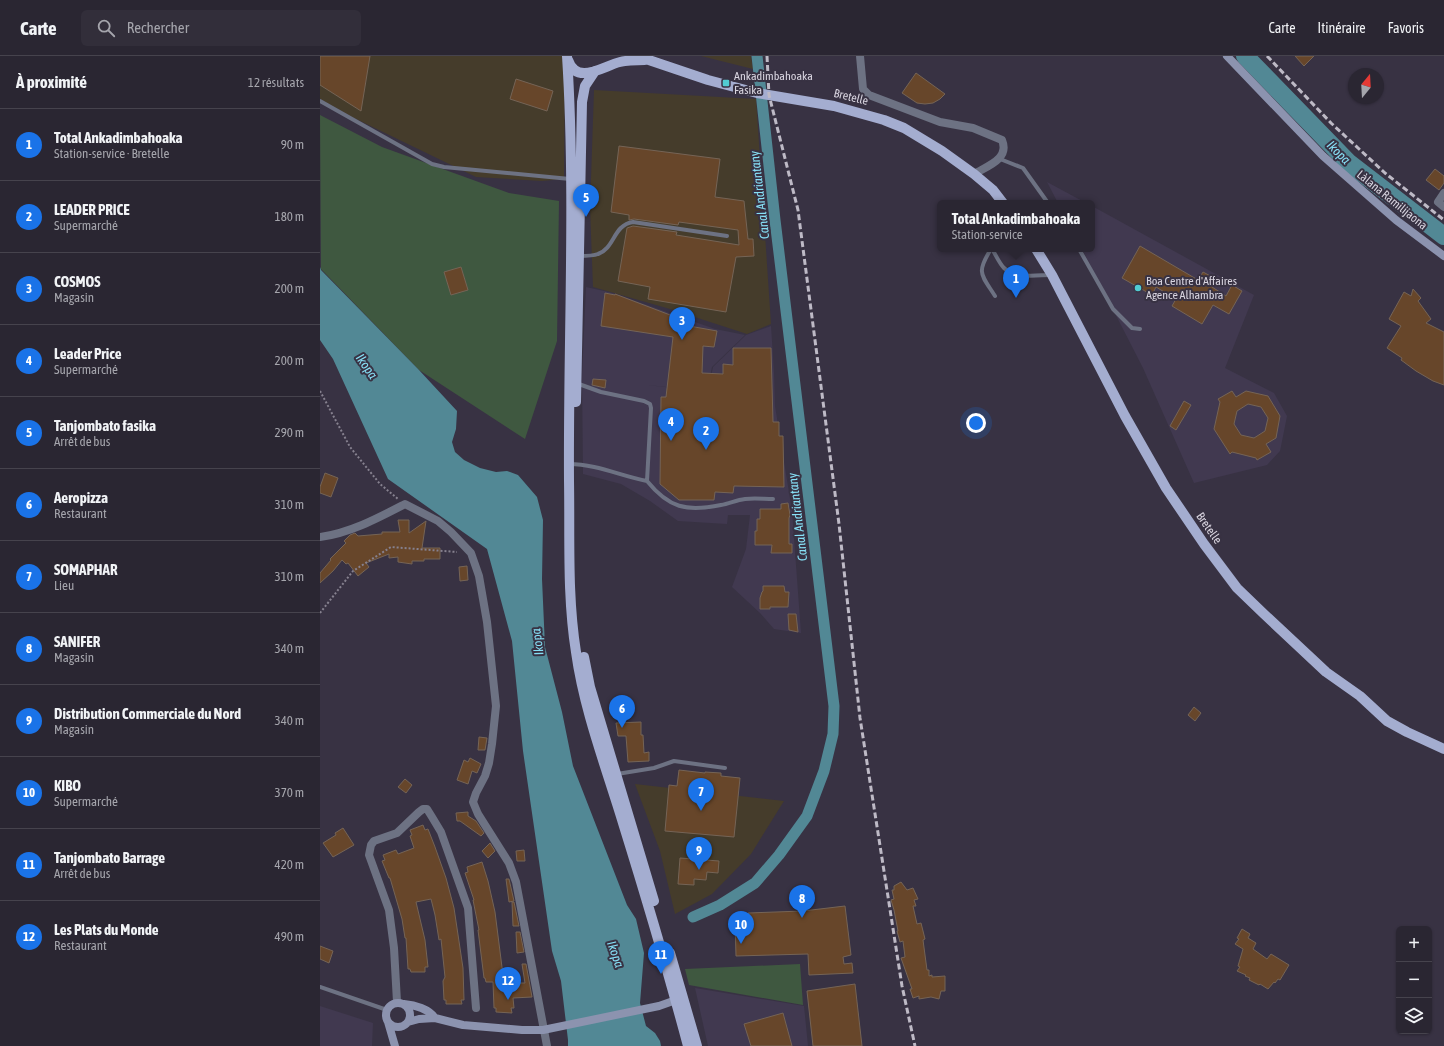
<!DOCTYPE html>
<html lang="fr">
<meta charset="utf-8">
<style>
:root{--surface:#2a2632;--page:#322e3a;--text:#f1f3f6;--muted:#a5a5ac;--line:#46434d;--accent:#1a73e8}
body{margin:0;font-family:"Asap Condensed",sans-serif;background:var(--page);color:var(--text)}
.controls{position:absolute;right:12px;bottom:12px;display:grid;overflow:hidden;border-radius:6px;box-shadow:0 1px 3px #0004}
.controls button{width:36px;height:36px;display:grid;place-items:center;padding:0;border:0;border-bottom:1px solid var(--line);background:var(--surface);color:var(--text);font:20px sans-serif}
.compass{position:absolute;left:1028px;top:12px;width:36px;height:36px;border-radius:50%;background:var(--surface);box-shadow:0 1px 3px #0004;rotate:18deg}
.you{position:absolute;left:656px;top:367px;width:14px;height:14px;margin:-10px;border:3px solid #fff;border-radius:50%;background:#1a73e8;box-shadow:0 0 0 6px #1a73e833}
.badge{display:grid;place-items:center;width:26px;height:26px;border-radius:50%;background:var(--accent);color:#fff;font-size:13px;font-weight:700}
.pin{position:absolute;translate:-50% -33px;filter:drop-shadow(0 1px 2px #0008)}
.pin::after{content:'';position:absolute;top:21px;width:14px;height:12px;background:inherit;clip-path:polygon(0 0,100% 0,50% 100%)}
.popup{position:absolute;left:617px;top:144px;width:158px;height:52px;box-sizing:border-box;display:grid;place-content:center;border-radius:6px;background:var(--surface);filter:drop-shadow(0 1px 3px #0005);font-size:13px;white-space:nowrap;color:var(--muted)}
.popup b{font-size:15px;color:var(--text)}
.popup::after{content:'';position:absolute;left:50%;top:100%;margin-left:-8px;border:8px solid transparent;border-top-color:var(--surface)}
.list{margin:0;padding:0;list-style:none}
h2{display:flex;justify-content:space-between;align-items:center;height:52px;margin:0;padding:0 16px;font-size:17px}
h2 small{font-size:13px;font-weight:400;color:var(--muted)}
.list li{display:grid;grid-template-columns:26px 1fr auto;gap:12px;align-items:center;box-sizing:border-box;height:72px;padding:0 16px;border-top:1px solid var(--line)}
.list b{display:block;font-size:15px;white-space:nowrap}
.list p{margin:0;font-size:13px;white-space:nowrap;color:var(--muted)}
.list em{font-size:13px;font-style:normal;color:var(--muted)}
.icon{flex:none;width:22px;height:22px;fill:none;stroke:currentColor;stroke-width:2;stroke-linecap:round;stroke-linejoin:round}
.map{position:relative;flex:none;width:1124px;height:990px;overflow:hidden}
header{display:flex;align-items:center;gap:24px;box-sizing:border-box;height:56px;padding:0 20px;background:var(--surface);border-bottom:1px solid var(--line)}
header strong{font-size:19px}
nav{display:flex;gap:22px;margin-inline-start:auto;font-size:14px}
.search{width:280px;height:36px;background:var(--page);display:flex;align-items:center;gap:10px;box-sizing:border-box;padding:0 14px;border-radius:6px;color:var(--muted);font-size:15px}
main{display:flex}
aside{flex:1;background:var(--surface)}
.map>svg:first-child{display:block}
</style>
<header>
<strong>Carte</strong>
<div class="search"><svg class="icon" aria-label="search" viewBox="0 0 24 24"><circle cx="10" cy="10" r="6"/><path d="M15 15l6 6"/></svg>Rechercher</div>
<nav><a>Carte</a><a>Itinéraire</a><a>Favoris</a></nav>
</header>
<main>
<aside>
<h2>À proximité<small>12 résultats</small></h2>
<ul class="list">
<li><span class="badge">1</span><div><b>Total Ankadimbahoaka</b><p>Station-service · Bretelle</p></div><em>90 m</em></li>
<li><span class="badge">2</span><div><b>LEADER PRICE</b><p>Supermarché</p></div><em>180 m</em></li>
<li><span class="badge">3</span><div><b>COSMOS</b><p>Magasin</p></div><em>200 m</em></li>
<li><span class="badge">4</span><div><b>Leader Price</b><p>Supermarché</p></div><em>200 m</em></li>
<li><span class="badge">5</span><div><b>Tanjombato fasika</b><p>Arrêt de bus</p></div><em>290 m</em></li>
<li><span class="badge">6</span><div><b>Aeropizza</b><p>Restaurant</p></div><em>310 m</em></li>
<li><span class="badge">7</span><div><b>SOMAPHAR</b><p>Lieu</p></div><em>310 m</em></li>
<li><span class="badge">8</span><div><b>SANIFER</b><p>Magasin</p></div><em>340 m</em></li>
<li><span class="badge">9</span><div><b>Distribution Commerciale du Nord</b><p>Magasin</p></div><em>340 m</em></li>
<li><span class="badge">10</span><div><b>KIBO</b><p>Supermarché</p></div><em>370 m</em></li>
<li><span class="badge">11</span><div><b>Tanjombato Barrage</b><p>Arrêt de bus</p></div><em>420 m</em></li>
<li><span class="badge">12</span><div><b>Les Plats du Monde</b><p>Restaurant</p></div><em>490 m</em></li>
</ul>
</aside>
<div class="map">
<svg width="1124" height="990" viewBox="0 0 1124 990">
<rect width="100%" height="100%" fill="#383243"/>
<path fill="#413950" d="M727,126L766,147H738Z
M772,150L934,239L905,312L954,337L967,360L960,395L947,409L874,427L823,312L762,193H772Z
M266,231L293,237L395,273L425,279L392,311L387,335L327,329L388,336L393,311L426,279L451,270L454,316L455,350L472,455L481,577L454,573L440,557L412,531L426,493L430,459H408L407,468L358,465L330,445L301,428L263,418L262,321Z
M375,932L484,950L488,990H388Z
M0,950L53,967L52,990H0Z"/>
<path fill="#453c2b" d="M0,0H245L244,123L222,125L156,121L32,61L0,43Z
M381,0H431L433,13Z
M274,34L436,43L451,268L427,278L350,253L273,231L270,152Z
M315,728L464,745L431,798L392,838L355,858L340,795Z"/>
<path fill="#3f5840" d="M0,59L62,91L189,137L239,145L237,285L205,383L99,314L1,213Z
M480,908L483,949L369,929L365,913Z"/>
<path fill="#528895" d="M0,211L1,214L99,314L137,355L136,373L132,386L135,396L144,404L160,412L176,416L187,415L198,419L217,441L223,464L222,523L225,591L242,656L253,710L307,849L316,863L324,897L320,947L326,970L335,977L340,985L341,990H248V984L241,925L232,895L203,695L192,585L167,493L68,423L13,303L0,284Z"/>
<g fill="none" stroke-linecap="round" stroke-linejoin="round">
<path stroke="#528895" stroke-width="11" d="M373,861L400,849L435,827L459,799L487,760L504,715L513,678L514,650L455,164L437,0"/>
<path stroke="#528895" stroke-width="18" d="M925,0L1029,107L1124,180"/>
</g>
<path fill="#67462a" stroke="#756456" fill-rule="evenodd" d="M0,0H50L41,55L0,29Z
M975,0H994L984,10Z
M596,17L625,38L620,43L613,47L605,48L597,47L582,37Z
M196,23L233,35L227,55L190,43Z
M299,90L400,103L395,141L424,145L428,183H433L434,200L416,201L406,256L328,243L330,231L298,225L307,172L313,170L357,176L356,179L419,189L418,174L359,166L358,169L314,163L309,164V159L291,156Z
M1115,113L1124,120V127L1119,134L1106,124Z
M820,190L878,224L883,216L896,223L892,231L906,240L912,229L922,235L909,258L893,249L882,268L852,250L856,243L836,231L832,239L802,222Z
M141,211L148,234L131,239L124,216Z
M1093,233L1101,242L1098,245L1111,263L1106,267L1124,276V329L1113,325L1096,315L1081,304L1082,302L1067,292L1081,270L1069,263L1084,236L1091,240Z
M285,237L295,239V238L358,262V268L397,275L394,291L383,290L382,317L403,318V308L413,309V292H451L453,366H459V380H463L464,431L414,430L413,437L395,436L394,444H359L340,428L341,341H346L353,281L281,270Z
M273,323L286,324L285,332L272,329Z
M912,335L916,341L926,335L948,340L960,360L956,382L946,388L951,396L937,404L936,402L912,396L910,398L894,373L900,346L898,343ZM928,348L941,351L948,362L945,375L934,382L921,379L914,368L917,355Z
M864,345L871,349L856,374L850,370Z
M5,417L18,422L11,441L0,437V431Z
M468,447L470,459L469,462V488H472V497H451L452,489H435V475H437V463H440V453H461V448Z
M78,464H89V477L106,465L102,492H120V503H104V505H92V508L78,506V501L69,502V498L46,507L49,511L38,520L28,507L26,508L22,504L13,515L0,527V517L11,504L10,503L26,487L24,485L30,479L35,477L38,480L62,478V476H80Z
M147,510L148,524L140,525L139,511Z
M443,530H464L465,536H469L468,551H450V553H440V542L442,536L443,535Z
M468,558H476L478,576L469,574Z
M874,651L881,657L875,665L868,659Z
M321,666V679H323L324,697L329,696V705L308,706L306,680H298L296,667Z
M159,681L167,682L165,694H158Z
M150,702L161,708L157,717L152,715L148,728L137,724L144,704L148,706Z
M359,714L385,717V716L401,717V720L420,722L414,781L345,775L349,729L357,730Z
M85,723L92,729L86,737L78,731Z
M148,756V760L156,765L164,777L161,780L140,765H137L136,757Z
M103,769L105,774L108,773L115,791L126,822L134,852L143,912L144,944H141L142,948H126V944H124L123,925L125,921L121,883L119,884L115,859L111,843L96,846L105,884L108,911H105V916H91L90,913H88L86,882H85L82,863L70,822H69L62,805L65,804L63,799L76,794L78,798L94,792L90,780L92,779L90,774Z
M23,772L34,789L13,801L3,787L16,779L15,777Z
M170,787L175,795L168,802L162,795Z
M204,794L205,805H197L196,795Z
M360,802L399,805L398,817L387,816L386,824L374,823V829L358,828Z
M162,806L168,825L175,856L184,927H205L202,908H206L212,941L193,942L194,952H191L192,957L176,956V952H174L173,926H166L165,922H164L158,874H159L153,844H154L145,817L148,816L147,811Z
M186,823H189L194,845L189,846Z
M581,826L587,834L593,832L598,843L594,844L596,850H593L597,868L601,867L605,883L603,884L607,914H609V920L612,919V921L625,920V935H621L619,943L611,941L599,943V940L593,942L590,933H592L581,902L585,901L583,885L580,886L577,875H578L574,854L571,844L574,843L572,834H574V830Z
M192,846H194L199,870H193Z
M525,850L531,899L523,901L524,908L532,907L533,917L489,919L488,898L416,900L415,865L428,864V857L483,855Z
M922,873L930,878L928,882L936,887L933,893L947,903L951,898L969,909L960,924L958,923L955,927L954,926L948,933L940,928L939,929L929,924L930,922L925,920L926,919L917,915L920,911L918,910L923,893L915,888L919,883L917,882Z
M196,876H200L204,896L197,897Z
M0,890L13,895L9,907L0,903Z
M535,928L542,990H493L487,935Z
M463,957L472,990H431L424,968Z"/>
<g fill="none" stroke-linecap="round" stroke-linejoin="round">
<path stroke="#86818f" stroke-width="2" stroke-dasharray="2 2" stroke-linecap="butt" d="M0,335L30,391L60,428L78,443
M0,557L33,515L71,491L137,496"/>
<path stroke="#6d7283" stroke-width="4" d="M0,45L112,108L124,111L250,123
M680,103L703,112L728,147
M671,193C656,217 661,218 675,240
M672,193C676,199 679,207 684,212C695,223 717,219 731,219
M759,193L793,253L812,272L820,273
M259,200C265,200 273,200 278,198C295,192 293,169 313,166L407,180
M249,408C276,408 301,420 327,425L331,352L330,348L324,345L281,336L256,327
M327,425C349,452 366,456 401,449C409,448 416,444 425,443C434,442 444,443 453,443
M297,718L334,712L354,705L405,712
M0,931L67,954"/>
<path stroke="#6d7283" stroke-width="8" d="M540,0L543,33L549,39L620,66L653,72L682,84C690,103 667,110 654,118
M1124,137L1118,146L1124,151
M0,481C30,477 58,462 85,448L118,465L131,476L151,497L159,520L167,566L176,650L172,688L169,707L165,720L156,737L153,746L158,758L189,807L196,826L227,990
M77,946L74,892L69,854L49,799L51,789L54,785L77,777L99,756L103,753H107L112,761L121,776L148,852L156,952"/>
<path stroke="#8c93af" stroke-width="8" d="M907,0L1003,100L1076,164L1124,200
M66 959a12 12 0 1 1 24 0a12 12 0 1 1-24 0Z
M84,948C95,949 109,953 115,962
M68,966L75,990
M88,966L99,963L115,962L143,969L202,974H223L339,950L356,944L359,942"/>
<path stroke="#a4add0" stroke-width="10" d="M247,0C256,141 248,283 249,425C250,482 247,540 256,596C264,654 286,711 303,767C326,841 348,915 368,990
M317,0L388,24L437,37L514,50L564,64L584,72L622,95L654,118L673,134L683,147
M248,4C257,30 283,10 300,6C308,4 317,4 325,4
M716,193L732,219L805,360L846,432L884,488L917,532L944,558L1006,616L1040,640L1067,665L1087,676L1124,693
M256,346L262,46L265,30L275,15
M264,601L270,631L334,845
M350,897L377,990"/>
<path stroke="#bebac6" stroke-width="3" stroke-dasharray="6 3" stroke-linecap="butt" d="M447,0L449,39L478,154L519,468L540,662L582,930L595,990
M947,0L1011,67L1065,117L1124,164"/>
</g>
<g fill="#51ccd2" stroke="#383243" stroke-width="1.5">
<rect x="402" y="23" width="8" height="8" rx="2"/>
<circle cx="818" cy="232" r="4"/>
</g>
<g text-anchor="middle" stroke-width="4" stroke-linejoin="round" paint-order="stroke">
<g font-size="12" fill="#d9d5e0" stroke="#383243" text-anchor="start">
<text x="414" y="24">Ankadimbahoaka<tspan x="414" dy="14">Fasika</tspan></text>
<text x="826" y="229">Boa Centre d'Affaires<tspan x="826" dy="14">Agence Alhambra</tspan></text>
</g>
<g font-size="12" fill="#d9d5e0" stroke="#383243">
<text transform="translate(531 41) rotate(14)" y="4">Bretelle</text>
<text transform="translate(1072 144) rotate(39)" y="4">Làlana Ramilijaona</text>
<text transform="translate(889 472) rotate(55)" y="4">Bretelle</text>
</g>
<g font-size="13" font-style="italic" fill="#87e0f6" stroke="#383243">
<text transform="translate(1019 96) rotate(45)" y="5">Ikopa</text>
<text transform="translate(439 139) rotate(-97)" y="5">Canal Andriantany</text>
<text transform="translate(47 310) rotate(55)" y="5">Ikopa</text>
<text transform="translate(477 461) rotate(-97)" y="5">Canal Andriantany</text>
<text transform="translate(217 586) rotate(-97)" y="5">Ikopa</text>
<text transform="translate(296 898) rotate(71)" y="5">Ikopa</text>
</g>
</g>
</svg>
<div class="controls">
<button>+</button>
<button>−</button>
<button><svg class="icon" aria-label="layers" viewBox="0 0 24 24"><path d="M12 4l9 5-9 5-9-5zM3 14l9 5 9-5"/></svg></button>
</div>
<svg class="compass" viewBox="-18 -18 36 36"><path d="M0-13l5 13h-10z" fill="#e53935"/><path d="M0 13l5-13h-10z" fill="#a5a5ac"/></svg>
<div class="you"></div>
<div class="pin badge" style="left:696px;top:242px">1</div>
<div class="popup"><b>Total Ankadimbahoaka</b>Station-service</div>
<div class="pin badge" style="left:386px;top:394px">2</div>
<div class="pin badge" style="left:362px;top:284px">3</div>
<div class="pin badge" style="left:351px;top:385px">4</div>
<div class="pin badge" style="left:266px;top:161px">5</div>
<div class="pin badge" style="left:302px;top:672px">6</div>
<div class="pin badge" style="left:381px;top:755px">7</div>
<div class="pin badge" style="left:482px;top:862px">8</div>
<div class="pin badge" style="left:379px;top:814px">9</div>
<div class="pin badge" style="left:421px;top:888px">10</div>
<div class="pin badge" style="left:341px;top:918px">11</div>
<div class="pin badge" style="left:188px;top:944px">12</div>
</div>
</main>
